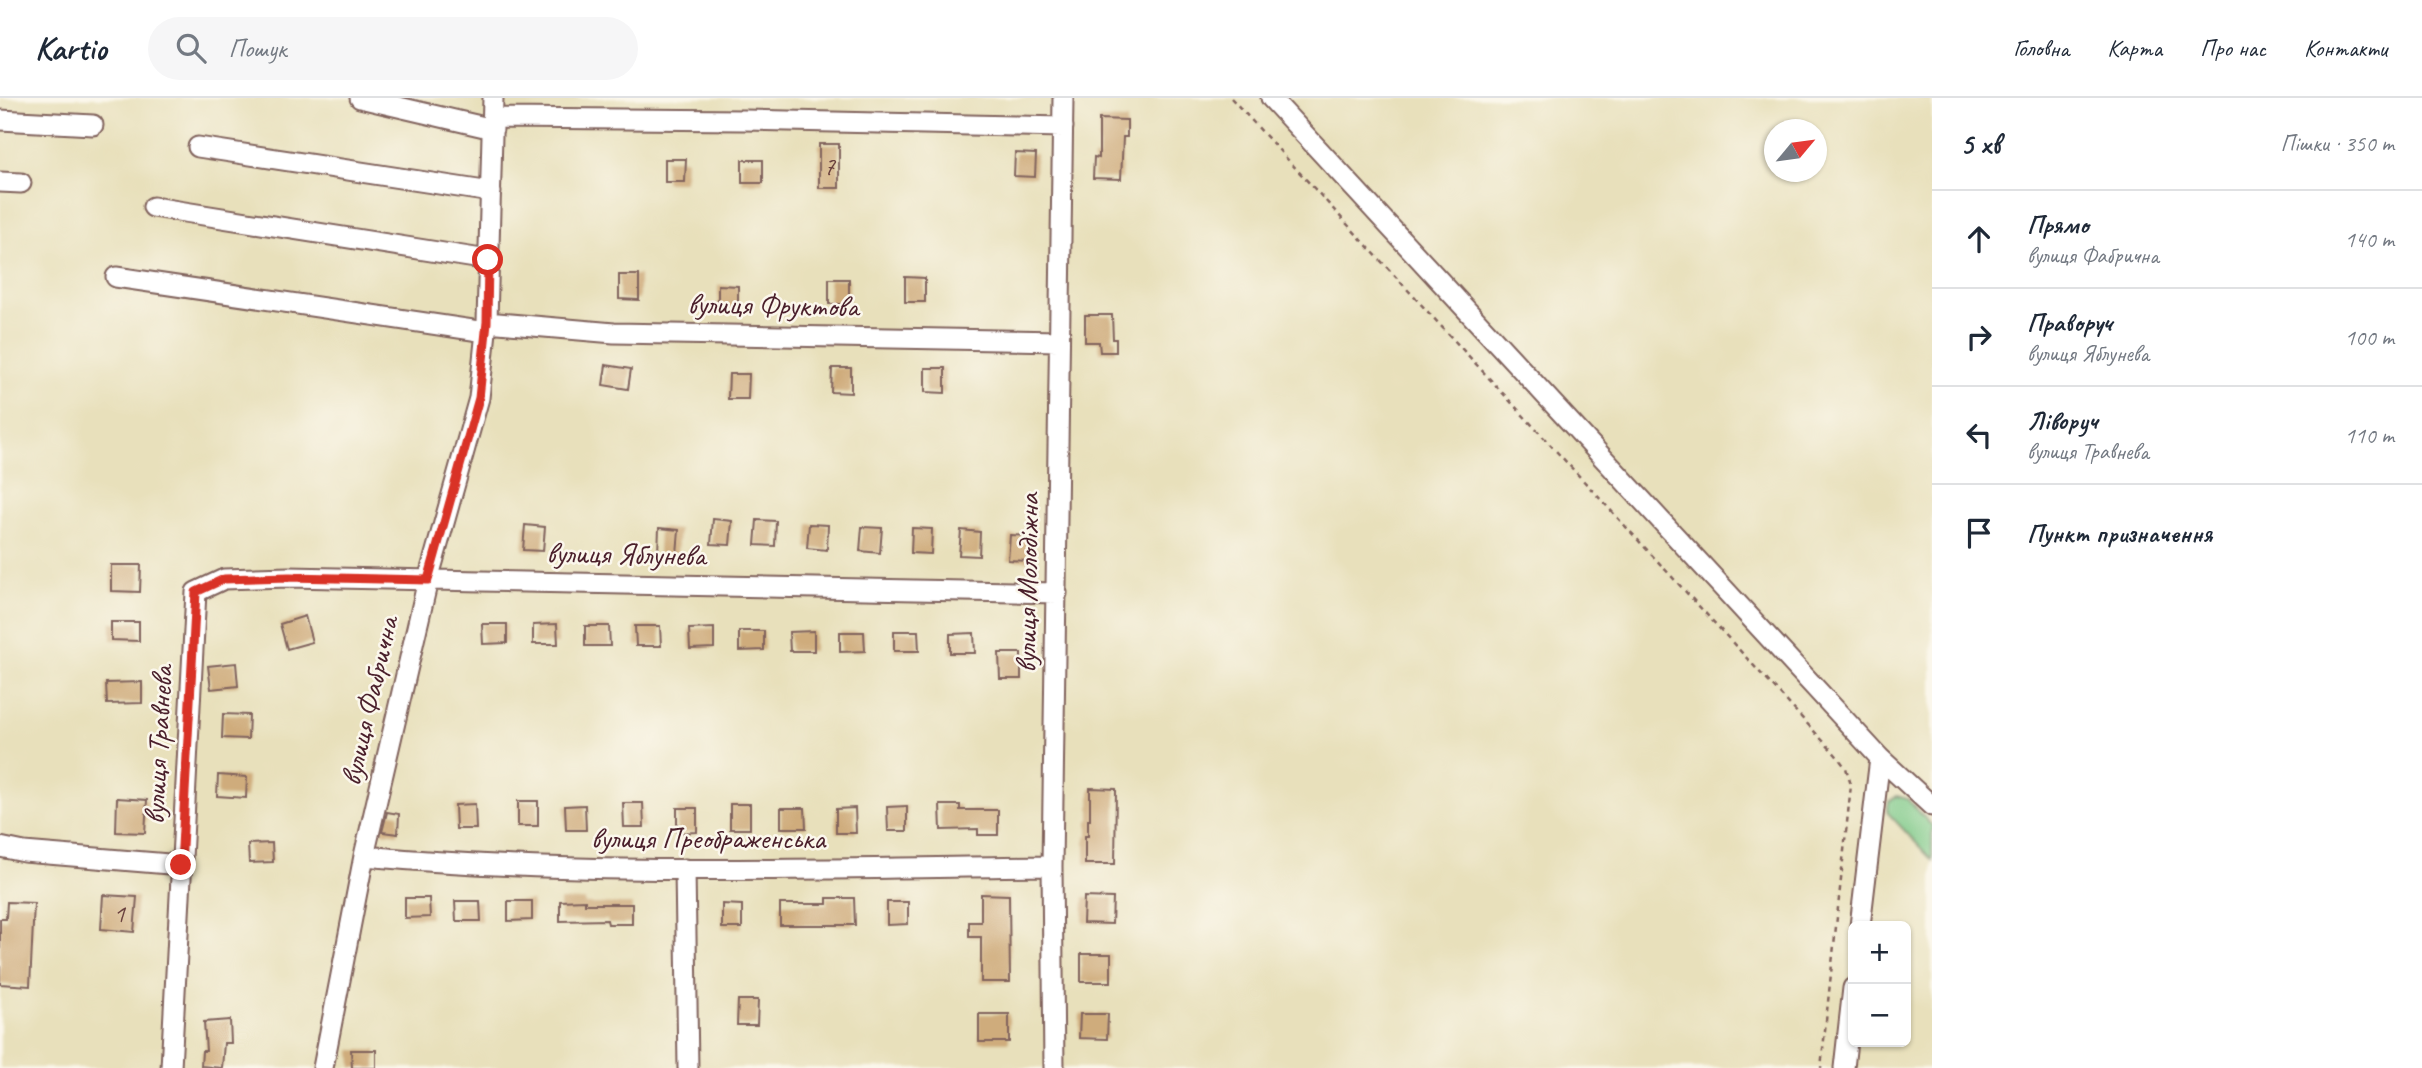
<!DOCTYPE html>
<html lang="uk">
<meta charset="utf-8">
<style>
:root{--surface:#fff;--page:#f6f6f7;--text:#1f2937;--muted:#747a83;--line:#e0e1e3}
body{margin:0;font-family:Caveat,sans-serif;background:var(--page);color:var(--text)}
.controls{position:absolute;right:21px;bottom:21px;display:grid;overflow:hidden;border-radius:10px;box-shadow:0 2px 5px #0004}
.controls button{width:63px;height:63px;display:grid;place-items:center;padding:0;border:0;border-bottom:2px solid var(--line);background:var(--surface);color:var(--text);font:35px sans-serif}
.compass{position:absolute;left:1764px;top:21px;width:63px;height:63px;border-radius:50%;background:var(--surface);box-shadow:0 2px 5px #0004;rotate:61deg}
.stop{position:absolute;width:21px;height:21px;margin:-16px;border:5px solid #d93025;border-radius:50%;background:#fff}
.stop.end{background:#d93025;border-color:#fff;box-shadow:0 2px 7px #0008}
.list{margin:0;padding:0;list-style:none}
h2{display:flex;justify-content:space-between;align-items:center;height:91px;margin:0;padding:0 28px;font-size:30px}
h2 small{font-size:23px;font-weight:400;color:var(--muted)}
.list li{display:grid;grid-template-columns:46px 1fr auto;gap:21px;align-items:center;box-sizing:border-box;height:98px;padding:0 28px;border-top:2px solid var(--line)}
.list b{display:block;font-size:26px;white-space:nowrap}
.list p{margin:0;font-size:23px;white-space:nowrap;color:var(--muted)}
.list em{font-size:23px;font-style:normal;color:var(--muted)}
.icon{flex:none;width:38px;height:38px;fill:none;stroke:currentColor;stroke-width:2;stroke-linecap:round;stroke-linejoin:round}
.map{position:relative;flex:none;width:1932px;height:970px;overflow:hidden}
header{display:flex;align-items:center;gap:42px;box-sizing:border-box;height:98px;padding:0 35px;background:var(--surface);border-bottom:2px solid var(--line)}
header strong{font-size:33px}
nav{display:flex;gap:38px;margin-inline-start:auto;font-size:24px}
.search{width:490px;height:63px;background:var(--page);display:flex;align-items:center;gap:18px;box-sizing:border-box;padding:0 24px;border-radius:38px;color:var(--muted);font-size:26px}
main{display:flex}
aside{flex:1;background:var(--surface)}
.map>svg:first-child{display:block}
</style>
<header>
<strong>Kartio</strong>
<div class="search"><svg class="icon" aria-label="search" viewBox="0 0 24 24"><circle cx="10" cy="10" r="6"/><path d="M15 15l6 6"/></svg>Пошук</div>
<nav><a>Головна</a><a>Карта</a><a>Про нас</a><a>Контакти</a></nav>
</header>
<main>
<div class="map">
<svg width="1932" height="970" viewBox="0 0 1932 970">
<rect width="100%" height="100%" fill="#fbf7ec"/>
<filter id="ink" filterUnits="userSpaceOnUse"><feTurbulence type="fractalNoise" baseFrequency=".0143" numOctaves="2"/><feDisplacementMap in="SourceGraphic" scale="14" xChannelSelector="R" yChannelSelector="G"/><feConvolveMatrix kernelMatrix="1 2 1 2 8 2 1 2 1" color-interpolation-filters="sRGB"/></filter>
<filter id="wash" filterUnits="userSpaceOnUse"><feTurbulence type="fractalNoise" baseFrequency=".00686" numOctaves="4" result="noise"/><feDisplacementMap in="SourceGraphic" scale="28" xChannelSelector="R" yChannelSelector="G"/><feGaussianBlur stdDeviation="1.57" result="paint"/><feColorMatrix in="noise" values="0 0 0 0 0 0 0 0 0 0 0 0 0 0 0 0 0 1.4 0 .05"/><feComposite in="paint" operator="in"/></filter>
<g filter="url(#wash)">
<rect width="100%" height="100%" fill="#e8e0bb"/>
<path fill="#7cc886" stroke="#637458" stroke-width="2" d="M1897,698L1907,701L1932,728V762L1887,714L1889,703Z"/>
<g id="blocks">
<path fill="#cfac7b" d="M1099,21L1127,22V39H1123L1121,81L1093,80L1094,59L1099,60Z
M819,46H839V90H819Z
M1015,55L1036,56L1035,79L1014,78Z
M665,61H686L685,84H665Z
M742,62H763V85H742Z
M619,177H639V202L619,201Z
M905,179L925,180V204H905Z
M829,181H849V206H829Z
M718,187L738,188V212H718Z
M1085,217H1112L1113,241H1116V254H1100L1099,244H1085Z
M606,267L631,271L628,291L603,287Z
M832,270H851V295L831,294Z
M925,270H945V295L925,294Z
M729,276H749L748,301H728Z
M713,421L732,423L730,447L711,446Z
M757,422L776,423L775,448L755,447Z
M809,426L828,427L827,452L807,450Z
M525,427L545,429L543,453L523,452Z
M862,429L882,430L880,455L860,453Z
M659,430L679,432L677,456L658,455Z
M912,430L932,431L931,456L911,455Z
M961,432L980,434L979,458L959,457Z
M1010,437L1030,438L1028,463L1008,462Z
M111,467H141L140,494L111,493Z
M305,518L312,544L287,551L280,526Z
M111,524H139V543L111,542Z
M482,526H507V545L483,546Z
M557,526L558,546H533V527Z
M585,528H609L610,548H585Z
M635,528H660L661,548H636Z
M714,530V550L690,551L689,531Z
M739,533H764V552L739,553Z
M814,533V553H790L789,534Z
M894,533H918L919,553H894Z
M840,534H864L865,553L840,554Z
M974,535L975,555H950V536Z
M999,555H1021V581H1000Z
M236,565L238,588L211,591L208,568Z
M142,584V605L107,606L106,585Z
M223,616L249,617L248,641L222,640Z
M218,677L247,679L246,700L217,698Z
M1090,690L1116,691L1115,766H1085V738H1088V722H1090Z
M117,700L147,702L145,735L116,734Z
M518,703H538V728H518Z
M623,705H643L644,729H624Z
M475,706L476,731H456L455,707Z
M730,706H750V731H730Z
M585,707L586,732H566L565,708Z
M940,707H960V712H998V737H978V731L941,732Z
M907,708V733H888L887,709Z
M677,710H697V734L677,735Z
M781,710H805L806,730H781Z
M855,710L856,735H836V711Z
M387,714L399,716L398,736L382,734Z
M272,745L273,764L249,765L248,746Z
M981,796L1009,797L1010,884H981V839H969V824H981Z
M103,797L137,799L134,834L101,831Z
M1084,799L1113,800L1112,826L1083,825Z
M405,800H429L430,819L405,820Z
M827,800H854L855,827H780V806H827Z
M585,802V806H632V826H608L607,822L560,823V803Z
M455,803H480L481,823H456Z
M508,803H532V822L508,823Z
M7,804L34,805L30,888L0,886V821H6Z
M887,804H908V826L887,827Z
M722,806L742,807V830H722Z
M1081,856H1111V884H1081Z
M738,902H758L757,927H737Z
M979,916H1009V944H979Z
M1080,916H1108L1107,941L1079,940Z
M230,922L231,945H224L222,970L201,968L202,953H206L204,924Z
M351,952H376V970H352Z"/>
</g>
</g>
<g filter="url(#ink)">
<use href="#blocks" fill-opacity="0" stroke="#81635d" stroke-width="2"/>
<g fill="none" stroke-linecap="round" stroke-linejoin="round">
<defs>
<path id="minor" d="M360,0L493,31
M1271,0L1880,660L1932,708
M493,20L744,22L1063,29
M0,22L93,27
M198,49L491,94
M0,84L21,85
M153,109L488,162
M116,179L486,234
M487,224L614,235L1058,243
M0,749L24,754L181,767
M364,758C592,779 823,770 1052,768
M685,771L688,970
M1860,828L1880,660
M171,970L196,494L224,481L289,479L1057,495
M323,970L364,758L428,482L479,300L487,224L493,0
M1054,970L1052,768L1063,0
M1844,970L1853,890"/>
</defs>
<use href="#minor" stroke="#81635d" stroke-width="23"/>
<path stroke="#81635d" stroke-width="2.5" stroke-dasharray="5 5" stroke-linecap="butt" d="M1231,0L1836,657L1846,670L1851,687L1821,970"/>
<use href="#minor" stroke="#fff" stroke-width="19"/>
</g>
</g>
<g fill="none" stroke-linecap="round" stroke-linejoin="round" filter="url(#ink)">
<path stroke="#d93025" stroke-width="9" d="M181,767L196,494L224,481L289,479L428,482L479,300L487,224L488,162"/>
</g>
<g text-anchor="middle" stroke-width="5" stroke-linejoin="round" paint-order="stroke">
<g font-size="26" fill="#6b423f">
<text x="829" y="77">7</text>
<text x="119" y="824">1</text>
</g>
<g font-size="30" fill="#4a1f2b" stroke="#fbf7ec">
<text transform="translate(773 207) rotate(1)" y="10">вулиця Фруктова</text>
<text transform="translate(626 456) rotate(1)" y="10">вулиця Яблунева</text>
<text transform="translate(1027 485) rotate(-89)" y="10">вулиця Молодіжна</text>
<text transform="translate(369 603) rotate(-77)" y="10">вулиця Фабрична</text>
<text transform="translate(158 647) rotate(-87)" y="10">вулиця Травнева</text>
<text x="708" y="750">вулиця Преображенська</text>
</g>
</g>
</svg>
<div class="controls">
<button>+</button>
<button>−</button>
</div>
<svg class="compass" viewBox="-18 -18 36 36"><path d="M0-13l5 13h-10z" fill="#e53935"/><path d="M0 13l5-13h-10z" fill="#747a83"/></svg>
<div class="stop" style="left:488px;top:162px"></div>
<div class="stop end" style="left:181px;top:767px"></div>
</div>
<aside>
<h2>5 хв<small>Пішки · 350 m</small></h2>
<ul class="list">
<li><svg class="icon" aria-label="ahead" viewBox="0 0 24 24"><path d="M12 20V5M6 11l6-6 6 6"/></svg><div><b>Прямо</b><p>вулиця Фабрична</p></div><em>140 m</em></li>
<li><svg class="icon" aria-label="right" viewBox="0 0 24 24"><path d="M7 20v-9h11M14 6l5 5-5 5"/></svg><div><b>Праворуч</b><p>вулиця Яблунева</p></div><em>100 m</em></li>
<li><svg class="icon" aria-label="left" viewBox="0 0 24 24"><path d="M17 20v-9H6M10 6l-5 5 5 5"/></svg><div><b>Ліворуч</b><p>вулиця Травнева</p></div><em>110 m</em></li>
<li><svg class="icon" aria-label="arrive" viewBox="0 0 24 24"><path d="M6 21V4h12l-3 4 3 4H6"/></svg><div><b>Пункт призначення</b></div></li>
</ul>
</aside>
</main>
